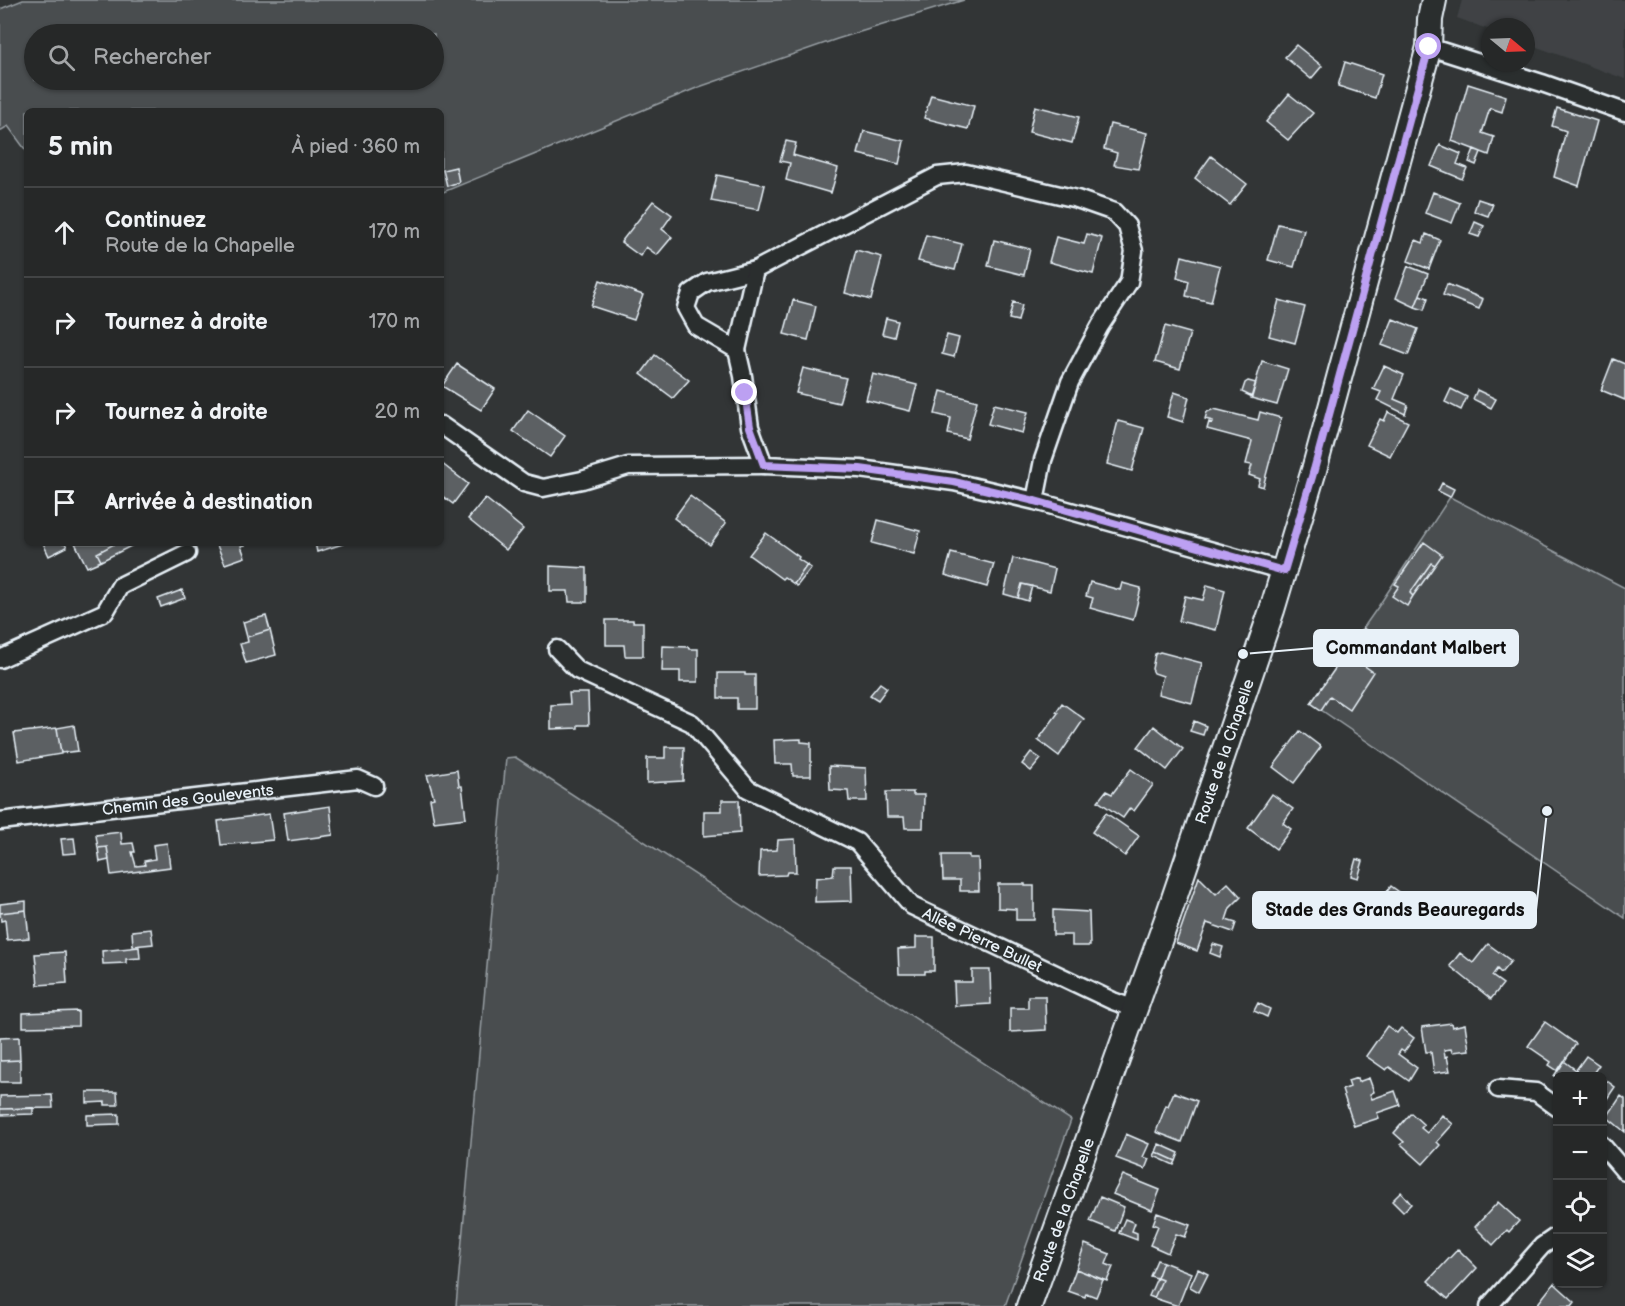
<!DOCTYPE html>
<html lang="fr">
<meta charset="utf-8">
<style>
:root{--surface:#262828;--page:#323434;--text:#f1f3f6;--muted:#a4a6a8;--line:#424445}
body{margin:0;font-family:"Balsamiq Sans",sans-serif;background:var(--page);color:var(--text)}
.controls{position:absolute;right:18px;bottom:18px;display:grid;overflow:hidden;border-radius:9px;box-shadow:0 2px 4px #0004}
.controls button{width:54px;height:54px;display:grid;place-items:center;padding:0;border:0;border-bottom:2px solid var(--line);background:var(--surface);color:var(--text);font:30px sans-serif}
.compass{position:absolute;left:1481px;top:18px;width:54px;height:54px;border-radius:50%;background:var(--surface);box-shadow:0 2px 4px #0004;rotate:109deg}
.stop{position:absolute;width:18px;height:18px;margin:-14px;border:4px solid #bca0f2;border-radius:50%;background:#fff}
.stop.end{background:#bca0f2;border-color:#fff;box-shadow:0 2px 6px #0008}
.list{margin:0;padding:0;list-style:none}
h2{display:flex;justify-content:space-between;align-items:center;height:78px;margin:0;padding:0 24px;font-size:26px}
h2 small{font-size:20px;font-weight:400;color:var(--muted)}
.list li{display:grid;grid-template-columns:39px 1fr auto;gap:18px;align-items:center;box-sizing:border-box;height:90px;padding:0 24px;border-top:2px solid var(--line)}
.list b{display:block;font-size:22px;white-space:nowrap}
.list p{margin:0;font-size:20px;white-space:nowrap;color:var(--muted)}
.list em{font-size:20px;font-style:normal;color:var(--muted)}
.icon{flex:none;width:33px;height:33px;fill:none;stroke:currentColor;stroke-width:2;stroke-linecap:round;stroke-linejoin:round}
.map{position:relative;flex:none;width:1625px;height:1306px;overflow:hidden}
.search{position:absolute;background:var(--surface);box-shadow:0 2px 4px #0004;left:24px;top:24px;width:420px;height:66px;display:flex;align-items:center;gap:15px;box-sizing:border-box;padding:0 21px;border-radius:33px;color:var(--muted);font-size:22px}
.panel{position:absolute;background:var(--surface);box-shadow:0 2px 4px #0004;left:24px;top:108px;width:420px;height:438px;border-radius:9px}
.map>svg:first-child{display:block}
</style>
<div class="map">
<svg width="1625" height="1306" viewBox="0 0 1625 1306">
<rect width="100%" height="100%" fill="#323536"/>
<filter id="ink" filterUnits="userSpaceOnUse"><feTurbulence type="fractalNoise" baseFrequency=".0167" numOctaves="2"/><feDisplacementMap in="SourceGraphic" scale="12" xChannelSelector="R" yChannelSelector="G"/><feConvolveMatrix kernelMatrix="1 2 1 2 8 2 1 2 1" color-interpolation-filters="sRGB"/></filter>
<g filter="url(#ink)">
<path fill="#3f4244" d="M1462,0H1625V79L1526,43V27H1490V30L1457,18Z"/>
<path fill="#494d4f" stroke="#989fa4" stroke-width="1.5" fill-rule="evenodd" d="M23,0H964L837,39L699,87L441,193V111H27V152L8,126L0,131V9ZM34,34H434V80H34Z
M1450,497L1625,588V918L1311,703L1378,607Z
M515,757L1071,1120L1005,1306H456L506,758Z"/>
<path fill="#5c6063" stroke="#e8f1f8" stroke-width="1.5" d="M1296,45L1322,66L1311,79L1285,57Z
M1345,62L1382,74L1375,98L1338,86Z
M1468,84L1506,96L1502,112L1490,108L1482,133L1494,137L1489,155L1452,141Z
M1289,94L1313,113L1288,140L1266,122Z
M931,95L974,106L968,129L924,118Z
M1035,106L1079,117L1072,143L1029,132Z
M1557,108L1597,121L1579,186L1554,177L1566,131L1552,126Z
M1110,124L1147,133L1138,169L1114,165L1117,153L1104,149Z
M864,131L904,141L899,164L858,154Z
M786,141L796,143L793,155L838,168L831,193L786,180L790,163L780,161Z
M1440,145L1461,154L1457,164L1467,168L1462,179L1431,166Z
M1474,149L1481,152L1476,165L1469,162Z
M1211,156L1247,184L1230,205L1195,178Z
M456,167L459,182L447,186L443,170Z
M717,175L765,185L759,210L711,201Z
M1433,192L1460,203L1452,223L1425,213Z
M1478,199L1493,204L1488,216L1474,211Z
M653,201L672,215L662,229L672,237L657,255L646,247L640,256L621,242Z
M1475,222L1484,226L1479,237L1470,234Z
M1278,224L1304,230L1294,267L1268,260Z
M1087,234L1102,238L1093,274L1049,262L1056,237L1084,244Z
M1426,234L1440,240L1429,269L1408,261L1416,240L1423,243Z
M926,235L962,244L955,270L918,261Z
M994,240L1030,249L1024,275L988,266Z
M856,250L882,257L871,300L845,293Z
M1182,256L1220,266L1211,302L1186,296L1189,281L1177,277Z
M1408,266L1428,274L1415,307L1396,298Z
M600,280L643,295L634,320L591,306Z
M1447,284L1483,299L1479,309L1443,295Z
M1420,295L1428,298L1424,310L1415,307Z
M793,300L816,306L808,340L784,334Z
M1279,300L1305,307L1295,343L1269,336Z
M1013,302L1022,305L1018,321L1009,319Z
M886,318L898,321L894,337L882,334Z
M1393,319L1418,329L1408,355L1382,345Z
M1165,326L1190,333L1180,369L1155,362Z
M947,335L959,338L954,357L942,354Z
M655,355L689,380L673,398L641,374Z
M1613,359L1625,364V400L1601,390Z
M1262,361L1288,369L1277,405L1251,398Z
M457,364L495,389L481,410L442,386Z
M1384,366L1404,375L1394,399L1408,405L1405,414L1377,400L1381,392L1373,389Z
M803,368L846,378L839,403L796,393Z
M873,374L917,385L910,411L866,400Z
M1248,381L1256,383L1252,397L1242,392L1245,383Z
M1451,389L1467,397L1461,410L1445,402Z
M1477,390L1496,399L1491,408L1473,399Z
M941,391L977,401L967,439L948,434L951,418L935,414Z
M1174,392L1189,397L1183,422L1167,417Z
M994,404L1028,412L1022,433L988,424Z
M1214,409L1258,420L1260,412L1281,418L1263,487L1258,485L1260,479L1249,475L1252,465L1246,464L1252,441L1207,429L1209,422L1212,423L1213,421L1205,419L1207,412Z
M528,410L565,436L550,457L513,431Z
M1388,412L1408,422L1390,456L1367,445L1380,419L1384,421Z
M1118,421L1144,428L1132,471L1107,464Z
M441,463L468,484L453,504L441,495Z
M1442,483L1454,489L1450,497L1438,491Z
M690,496L726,523L710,545L674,518Z
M485,498L523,529L506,550L468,519Z
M878,520L920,531L914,554L872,543Z
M766,533L799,557L798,559L807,565L794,584L784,577L782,579L749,555Z
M1424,542L1442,555L1435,565L1431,563L1410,593L1413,596L1407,606L1392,596L1399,586L1395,584Z
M43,543H65L67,547L49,556Z
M75,543H116L97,553L101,561L87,567Z
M116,543H137L101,561L97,553Z
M216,543H244L245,545L241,546L245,557L225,564Z
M315,543H343V544L317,552Z
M951,553L994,564L987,587L945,575Z
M1013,558L1055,569L1050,591L1022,584L1018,598L1004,594Z
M1431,563L1435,565L1413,596L1410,593Z
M807,565L811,568L797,586L794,584Z
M550,566L587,568V602H569L568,591H550Z
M1090,582L1120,590L1122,583L1141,588L1133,620L1090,608L1093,598L1086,596Z
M1022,584L1032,586L1028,601L1018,598Z
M1207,585L1225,590L1216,630L1179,621L1185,596L1203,600Z
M182,590L185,598L161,607L158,599Z
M266,616L270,630L247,637L243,622Z
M606,620H633V622H643V656H625L624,645H606Z
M1363,628L1375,636L1357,661L1346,653Z
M270,630L276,655L246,663L240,644L248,642L247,637Z
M663,646L688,647L689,649H698V682H680V671H662Z
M1160,652L1202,663L1192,703L1158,694L1163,676L1154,673L1152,669L1155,654Z
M1346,653L1373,672L1349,709L1330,696L1321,710L1311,703Z
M718,673H745V675H755V709H737V698H718Z
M880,683L887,688L878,700L870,695Z
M569,693H588L589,725H578V728L551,729V705L570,704Z
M1062,703L1084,719L1059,756L1038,740L1058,713L1056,712Z
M1194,721L1206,726L1203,735L1190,731Z
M74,725L78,751L61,753L57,728Z
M1154,726L1183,749L1167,770L1138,747Z
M57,728L61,754L19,761L14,733Z
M1300,731L1321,747L1294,783L1273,767Z
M801,739V742L811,743V776H793L792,764H775L774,740Z
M665,747H684L683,781L647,783V758H665Z
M1031,752L1041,759L1031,771L1022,764Z
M829,766L866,768L867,801H849L848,791L830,790Z
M1131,769L1153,785L1134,811L1130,808L1123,818L1098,801L1106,791L1112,794Z
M457,770L459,786H462L466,818L434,822L430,799L434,798L427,775Z
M886,792H913V795H924L923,828H905L904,817H887Z
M1272,794L1293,809L1283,823L1291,829L1276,849L1248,828Z
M722,800H739L740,833L704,836V811H722Z
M330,806L333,835L288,841L284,813Z
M1106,813L1139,836L1125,856L1092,832Z
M269,814L273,840L221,845L218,821Z
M121,832L122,844L133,843L135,852H132L136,866L145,865L144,861L155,859L153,845L167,843L170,867L111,875L107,847L98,848L96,835Z
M74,838L76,853L63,854L61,839Z
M795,839L796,872H787L786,875L759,876L760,851L777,850L778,840Z
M107,847L109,860L100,862L98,848Z
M942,855H969V858H978L979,891H960V880H943Z
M1356,859L1363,861L1358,878L1351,876Z
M834,866H851L852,901L815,902L816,878L833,876Z
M1199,877L1216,894L1228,883L1241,897L1230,908L1226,920L1236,923L1233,932L1207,923L1197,951L1176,943Z
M998,884H1025V886H1034V920H1016V909L998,908Z
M1391,886L1406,897L1395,912L1380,901Z
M26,901V910L0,913V904Z
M26,910L29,938L7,940L5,920L1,921L0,913Z
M1053,910L1089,912L1090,946H1072V935H1053Z
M151,929L153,944L133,946L132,931Z
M916,937H934V971H925V974H899L898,949L916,948Z
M1213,944L1223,947L1220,957L1210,953Z
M1488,944L1511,961L1501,973L1497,969L1492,976L1503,984L1491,999L1450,966L1460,953L1473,963Z
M139,947L140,958L126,959V963L103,964L102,951Z
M65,952L67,983L38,985L35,954Z
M972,970H990L991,1004L955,1006L954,982H972Z
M1028,996H1045L1046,1030L1010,1032V1008H1028Z
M1258,1003L1270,1009L1267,1017L1254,1011Z
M78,1011V1026L23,1027V1013Z
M1545,1022L1576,1044L1558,1071L1549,1065L1551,1062L1528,1046Z
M1451,1023L1452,1027L1465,1024L1469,1050L1452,1052L1451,1049L1444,1050L1445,1057L1447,1056L1450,1071L1434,1073L1431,1052H1426L1422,1027Z
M1387,1026L1397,1033L1401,1028L1414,1038L1404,1052L1401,1050L1398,1054L1417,1068L1409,1081L1389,1067L1386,1070L1366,1056Z
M19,1037L20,1060L0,1061V1038Z
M1586,1056L1599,1065L1591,1076H1558V1078L1554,1076L1564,1061L1576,1070Z
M20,1060V1082H0V1061Z
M1357,1078L1358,1082L1369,1078L1374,1092L1370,1094L1372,1099L1395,1091L1400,1105L1377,1113L1379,1118L1354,1126L1342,1090L1350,1087L1348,1081Z
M1603,1078L1615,1087L1602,1106V1079Z
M87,1092H117L118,1105H105V1102L87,1103Z
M1174,1092L1197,1101L1182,1142L1156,1132L1166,1105L1168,1106Z
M52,1095L53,1108L0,1109V1096Z
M1621,1096L1625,1099V1132L1607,1117Z
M33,1108V1114L0,1115V1109Z
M1411,1113L1424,1125L1421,1128L1427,1133L1442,1115L1453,1124L1437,1142L1440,1145L1423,1164L1401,1144L1404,1142L1394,1133Z
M119,1114V1124L87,1125V1115Z
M1126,1134L1149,1144L1143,1157L1149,1159L1145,1169L1116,1158Z
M1159,1144L1179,1153L1176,1161L1156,1152Z
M1156,1152L1176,1161L1174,1165L1154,1156Z
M1123,1175L1160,1190L1152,1210L1113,1194Z
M1401,1192L1411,1204L1403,1212L1392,1201Z
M1100,1197L1124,1207L1115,1231L1090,1221Z
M1498,1202L1519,1221L1509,1232L1507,1230L1493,1245L1475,1227Z
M1157,1213L1190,1225L1185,1237L1176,1234L1168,1253L1150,1245L1158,1226L1153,1224Z
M1125,1219L1135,1223L1132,1231L1137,1233V1240L1119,1233Z
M1085,1244L1110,1254L1106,1264L1113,1267L1107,1281L1076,1269Z
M1458,1249L1477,1268L1448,1299L1428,1281Z
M1157,1260L1163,1262L1157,1278L1150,1276Z
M1163,1262L1191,1273L1178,1306L1154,1298L1162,1280L1157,1278Z
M1076,1269L1103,1280L1096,1297L1086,1293L1085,1297L1068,1291Z
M1198,1269L1208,1274L1199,1292L1190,1287Z
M1157,1278L1162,1280L1154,1298L1149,1296Z
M1554,1283L1575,1302L1572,1306H1536Z"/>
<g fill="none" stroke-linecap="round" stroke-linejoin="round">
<defs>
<g id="minor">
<path d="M1429,47L1542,83L1625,112"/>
<path d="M737,350L696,326L686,308L691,293L707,282L755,270"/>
<path d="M441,425L524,483L543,488L582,480L628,466L764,465"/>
<path d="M1035,501L1043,460L1070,382L1100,326L1129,282L1134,251L1127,226L1114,212L1077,199L966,173L937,176L755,270L737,350L743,376L750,427L764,465L860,469L954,482L1035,501L1284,571"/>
<path id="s1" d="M557,649L577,670L692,723L748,789L857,842L912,906L1113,1001L1135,1009"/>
<path d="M0,659L105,612L120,586L187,553"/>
<path id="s2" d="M0,821L358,779L374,786"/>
<path d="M1498,1089L1536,1092L1558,1108"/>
<path d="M1602,1145L1625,1172"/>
<path d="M1489,1306L1542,1246L1558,1235"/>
</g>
<g id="secondary">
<path id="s3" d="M1029,1306L1167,919L1272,610L1314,470L1429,47L1430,19L1434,0"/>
</g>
</defs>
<use href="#minor" stroke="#e8f1f8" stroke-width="21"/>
<use href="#secondary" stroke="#e8f1f8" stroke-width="28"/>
<use href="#minor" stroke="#2a2d2e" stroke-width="16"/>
<use href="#secondary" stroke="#2a2d2e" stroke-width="24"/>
</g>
</g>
<g fill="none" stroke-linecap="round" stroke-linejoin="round" filter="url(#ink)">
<path stroke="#bca0f2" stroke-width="8" d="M745,393L750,427L764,465L860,469L954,482L1035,501L1284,571L1314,470L1429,47"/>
</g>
<g text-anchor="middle" stroke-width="6" stroke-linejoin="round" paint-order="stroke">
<g font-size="16" fill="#e8f1f8" stroke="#2a2d2e">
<text dy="6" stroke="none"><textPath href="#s3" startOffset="588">Route de la Chapelle</textPath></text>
<text dy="6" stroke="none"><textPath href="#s2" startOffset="189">Chemin des Goulevents</textPath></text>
<text dy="6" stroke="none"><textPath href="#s1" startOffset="526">Allée Pierre Bullet</textPath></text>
<text dy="6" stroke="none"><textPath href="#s3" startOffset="102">Route de la Chapelle</textPath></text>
</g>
</g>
<path fill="none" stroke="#e8f1f8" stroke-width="2" d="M1243 654L1314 648M1547 811L1536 910"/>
<g fill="#e8f1f8" stroke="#2a2d2e" stroke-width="2">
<circle cx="1243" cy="654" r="6"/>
<circle cx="1547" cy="811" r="6"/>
</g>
<g fill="#e8f1f8" stroke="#e8f1f8" stroke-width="2">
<rect x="1314" y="630" width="204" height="36" rx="6"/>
<rect x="1253" y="892" width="283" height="36" rx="6"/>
</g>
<g font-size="18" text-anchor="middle" font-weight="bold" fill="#111">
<text x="1416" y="654">Commandant Malbert</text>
<text x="1395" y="916">Stade des Grands Beauregards</text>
</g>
</svg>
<div class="controls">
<button>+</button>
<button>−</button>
<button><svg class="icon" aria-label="locate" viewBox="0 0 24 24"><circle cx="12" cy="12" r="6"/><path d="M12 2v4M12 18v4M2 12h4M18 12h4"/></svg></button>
<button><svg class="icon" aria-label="layers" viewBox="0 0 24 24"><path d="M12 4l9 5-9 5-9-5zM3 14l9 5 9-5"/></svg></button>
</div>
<svg class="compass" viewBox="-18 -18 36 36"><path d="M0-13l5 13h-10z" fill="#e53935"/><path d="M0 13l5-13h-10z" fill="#a4a6a8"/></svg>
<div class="stop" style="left:1429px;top:47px"></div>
<div class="stop end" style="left:745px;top:393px"></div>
<div class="search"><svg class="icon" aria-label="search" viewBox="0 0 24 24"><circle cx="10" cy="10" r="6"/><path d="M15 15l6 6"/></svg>Rechercher</div>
<section class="panel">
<h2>5 min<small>À pied · 360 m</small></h2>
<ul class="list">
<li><svg class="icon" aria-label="ahead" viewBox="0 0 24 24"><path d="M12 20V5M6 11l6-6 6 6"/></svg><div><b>Continuez</b><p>Route de la Chapelle</p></div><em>170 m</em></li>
<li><svg class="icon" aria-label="right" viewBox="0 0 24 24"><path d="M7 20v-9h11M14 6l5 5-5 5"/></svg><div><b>Tournez à droite</b></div><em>170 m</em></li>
<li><svg class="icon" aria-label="right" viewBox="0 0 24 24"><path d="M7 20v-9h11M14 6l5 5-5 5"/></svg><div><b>Tournez à droite</b></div><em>20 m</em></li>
<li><svg class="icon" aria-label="arrive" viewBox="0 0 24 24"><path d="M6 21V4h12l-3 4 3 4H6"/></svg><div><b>Arrivée à destination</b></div></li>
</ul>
</section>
</div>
